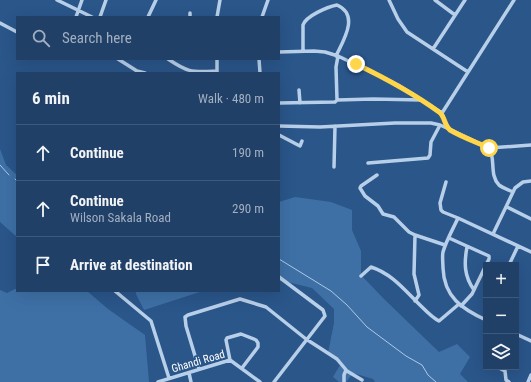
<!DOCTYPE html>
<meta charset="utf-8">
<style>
:root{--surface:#204068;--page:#28476e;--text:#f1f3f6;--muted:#a2afc0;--line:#3d597c}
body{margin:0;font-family:"Roboto Condensed",sans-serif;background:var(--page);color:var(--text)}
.controls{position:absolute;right:12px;bottom:12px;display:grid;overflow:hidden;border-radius:0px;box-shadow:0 4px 16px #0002}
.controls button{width:36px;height:36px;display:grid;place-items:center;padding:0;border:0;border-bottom:1px solid var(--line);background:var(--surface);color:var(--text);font:20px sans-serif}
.stop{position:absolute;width:12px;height:12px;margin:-9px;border:3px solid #ffd54a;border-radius:50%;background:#fff}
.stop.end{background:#ffd54a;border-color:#fff;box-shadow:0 1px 4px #0008}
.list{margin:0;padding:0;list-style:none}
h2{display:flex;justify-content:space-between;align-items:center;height:52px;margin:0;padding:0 16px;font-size:17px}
h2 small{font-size:13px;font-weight:400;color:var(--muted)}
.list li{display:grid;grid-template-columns:26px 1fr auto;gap:12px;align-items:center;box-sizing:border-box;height:56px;padding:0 16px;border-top:1px solid var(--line)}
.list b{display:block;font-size:15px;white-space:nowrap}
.list p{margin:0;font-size:13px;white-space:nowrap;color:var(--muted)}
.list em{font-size:13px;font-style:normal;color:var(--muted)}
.icon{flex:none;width:22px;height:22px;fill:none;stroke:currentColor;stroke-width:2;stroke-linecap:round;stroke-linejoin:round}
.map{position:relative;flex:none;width:531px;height:382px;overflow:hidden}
.search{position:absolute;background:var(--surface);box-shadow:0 4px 16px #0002;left:16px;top:16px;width:264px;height:44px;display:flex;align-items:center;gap:10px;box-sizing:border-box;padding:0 14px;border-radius:0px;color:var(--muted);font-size:15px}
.panel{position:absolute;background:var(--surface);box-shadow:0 4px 16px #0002;left:16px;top:72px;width:264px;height:220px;border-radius:0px}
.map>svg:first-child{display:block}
</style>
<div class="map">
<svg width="531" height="382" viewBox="0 0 531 382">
<rect width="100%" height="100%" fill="#2a568a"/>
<path fill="#3e70a6" d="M0,149L6,165L17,175V237L0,222Z
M295,197L331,202L352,210V230L361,251V275L384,299L439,352L457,344L470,357L460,374L468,382H375L373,379L353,373L346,382H339L333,377L340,365L328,353L334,323V309L312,288L279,280V202Z
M17,288V291H87L108,309L145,335L149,382H0V290L7,293Z
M136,291H203L144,310L136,294Z"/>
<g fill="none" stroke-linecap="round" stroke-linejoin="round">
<path stroke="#accae9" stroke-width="1" d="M0,165L9,175
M15,179L17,181
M279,259L331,291L347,305L367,327L406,356L422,365L428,375L436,382"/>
<path stroke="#b8cfe9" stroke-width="3.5" d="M57,0L92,17
M389,0L398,19L407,32L468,72
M435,0L455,15
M76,17L82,0
M100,17L106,0
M148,17L156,0
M190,17V13
M217,17L220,0
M262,17L268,0
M0,23L17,32
M433,49L465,0
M303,51V25C306,16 327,7 337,5C360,15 343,41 336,56
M279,52L314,51L325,52L338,56L398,85L442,113
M118,59L137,71L145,73
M168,59C189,73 191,72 217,71
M259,59L260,73
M217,72V59
M299,90L300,103
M337,100L336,67L338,56
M279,103L335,102L337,100L373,99L422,100
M279,126L320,127L395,123H431L440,125L449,129
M279,135L298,145L300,146L302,141
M489,148L531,145
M368,163L428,158L430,155L431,142L440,125
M334,167L335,126
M377,175L361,186L360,188L365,196L378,206L383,214L394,217L409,232L415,235L445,245
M446,182L440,203L441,210L443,212L458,218L531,252
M513,192C509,190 503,188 499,185C489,175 496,158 489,148L449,129L445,123L442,113L514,0
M507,207L531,219
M458,218C453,229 446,241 443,252C442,257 443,263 443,268C444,297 462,309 486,320
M493,234L515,188L523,182L531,181
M415,235L414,274L419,295L415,301
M449,238L489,256V259L486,265
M467,247C464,263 464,276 474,290
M509,265L518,246
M361,276L371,267C393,274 406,292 422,307C427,312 433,318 439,321L459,304
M115,291L151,321L169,378
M461,306L472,294L486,265
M516,334L531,341
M230,360L226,340L227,338L241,334L256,340L258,343V347L242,368
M497,367L505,371L506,380L509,382
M199,369L186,326L185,317L188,315L240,299L266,307L306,339L337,359L347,371L362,380
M189,373L191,382
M158,382L230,360L260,382
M274,382L325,316L323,310L279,277
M344,382V375L346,370
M528,382L531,375"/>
</g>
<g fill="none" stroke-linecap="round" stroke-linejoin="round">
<path stroke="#ffd54a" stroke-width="5" d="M356,64C385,78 413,93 439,112C445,116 444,125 450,130C462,137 476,142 489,148"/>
</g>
<g text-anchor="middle" stroke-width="3.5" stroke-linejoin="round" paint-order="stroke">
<g font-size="11" fill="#fff" stroke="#2a568a">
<text transform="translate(198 361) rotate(-16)" y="4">Ghandi Road</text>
</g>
</g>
</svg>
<div class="controls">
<button>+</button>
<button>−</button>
<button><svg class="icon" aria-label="layers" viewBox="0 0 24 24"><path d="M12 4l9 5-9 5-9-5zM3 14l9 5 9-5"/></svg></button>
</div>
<div class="stop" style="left:489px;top:148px"></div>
<div class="stop end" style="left:356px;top:64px"></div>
<div class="search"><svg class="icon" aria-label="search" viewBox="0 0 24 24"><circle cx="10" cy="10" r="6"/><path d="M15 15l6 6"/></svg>Search here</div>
<section class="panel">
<h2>6 min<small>Walk · 480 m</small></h2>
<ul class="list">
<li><svg class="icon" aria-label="ahead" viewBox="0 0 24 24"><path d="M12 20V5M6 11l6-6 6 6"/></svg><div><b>Continue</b></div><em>190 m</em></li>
<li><svg class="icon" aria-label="ahead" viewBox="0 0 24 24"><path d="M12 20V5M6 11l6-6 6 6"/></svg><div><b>Continue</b><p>Wilson Sakala Road</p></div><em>290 m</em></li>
<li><svg class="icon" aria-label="arrive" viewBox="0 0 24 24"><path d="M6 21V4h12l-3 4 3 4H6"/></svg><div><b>Arrive at destination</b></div></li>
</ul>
</section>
</div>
